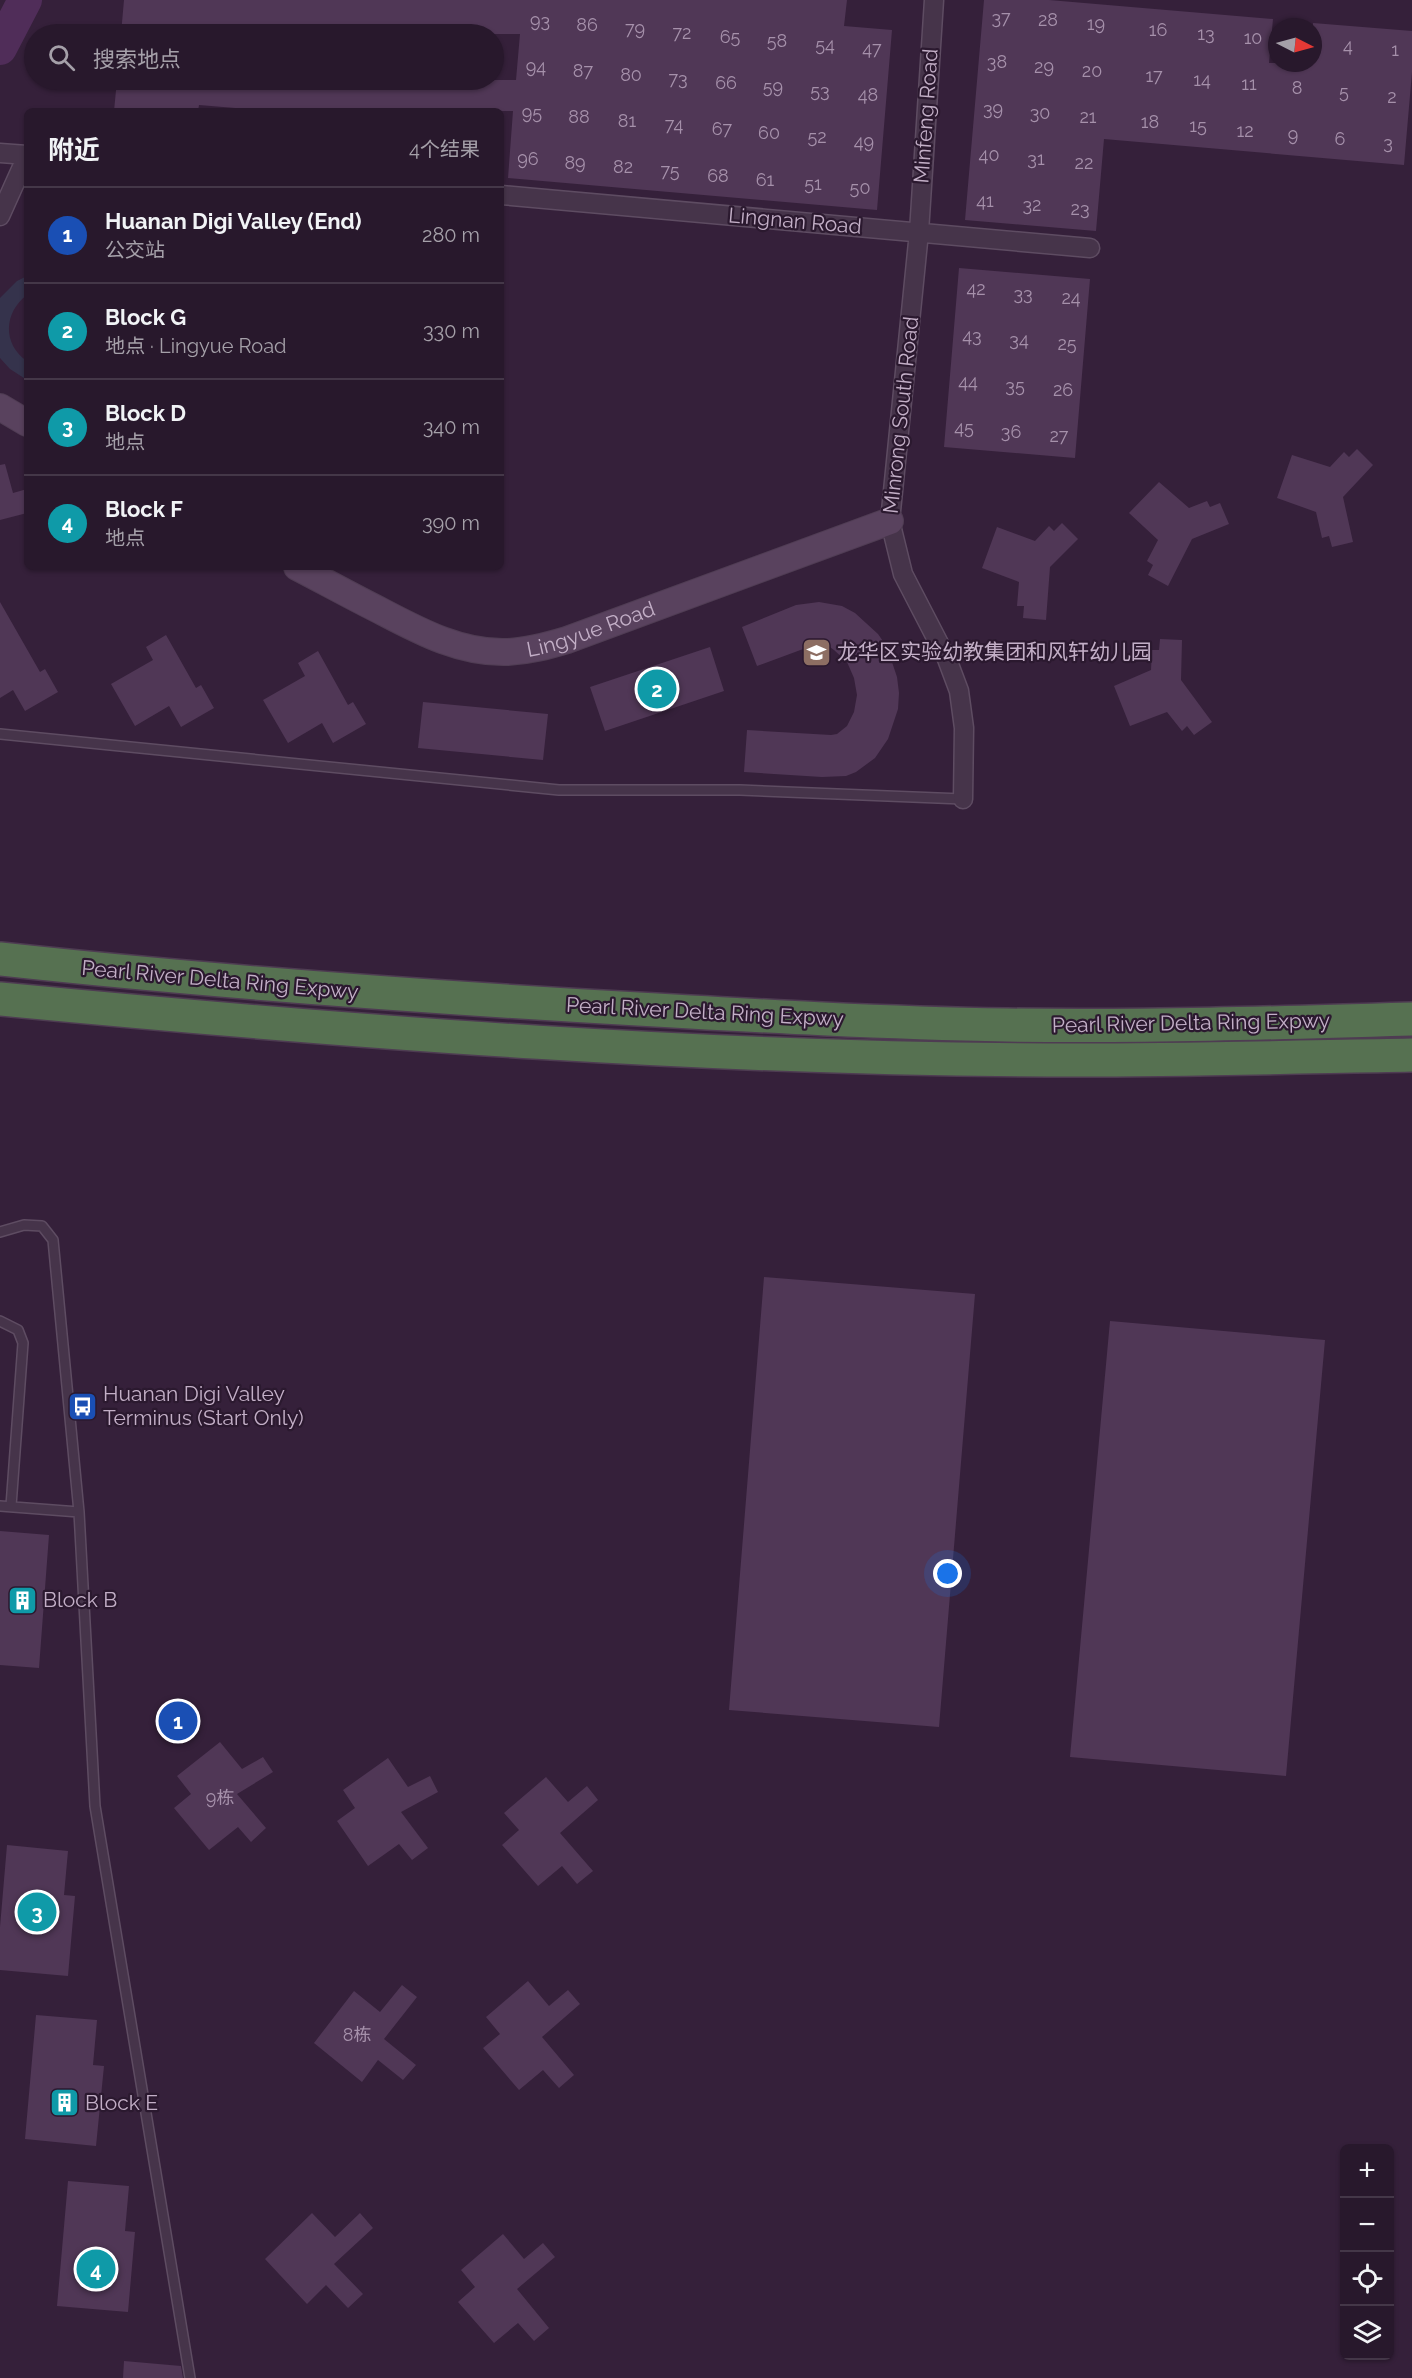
<!DOCTYPE html>
<html lang="zh">
<meta charset="utf-8">
<style>
:root{--surface:#28182c;--page:#302134;--text:#f1f3f6;--muted:#a5a0a9;--line:#443748;--accent:#e87efc}
body{margin:0;font-family:Raleway,"Noto Sans SC",sans-serif;background:var(--page);color:var(--text)}
.controls{position:absolute;right:18px;bottom:18px;display:grid;overflow:hidden;border-radius:9px;box-shadow:0 2px 4px #0004}
.controls button{width:54px;height:54px;display:grid;place-items:center;padding:0;border:0;border-bottom:2px solid var(--line);background:var(--surface);color:var(--text);font:30px sans-serif}
.compass{position:absolute;left:1268px;top:18px;width:54px;height:54px;border-radius:50%;background:var(--surface);box-shadow:0 2px 4px #0004;rotate:96deg}
.you{position:absolute;left:948px;top:1574px;width:21px;height:21px;margin:-15px;border:4px solid #fff;border-radius:50%;background:#1a73e8;box-shadow:0 0 0 9px #1a73e833}
.badge{display:grid;place-items:center;width:39px;height:39px;border-radius:50%;background:var(--accent);color:#fff;font-size:20px;font-weight:700}
.pin{position:absolute;translate:-50% -50%;border:3px solid #fff;box-shadow:0 2px 6px #0006}
.list{margin:0;padding:0;list-style:none}
h2{display:flex;justify-content:space-between;align-items:center;height:78px;margin:0;padding:0 24px;font-size:26px}
h2 small{font-size:20px;font-weight:400;color:var(--muted)}
.list li{display:grid;grid-template-columns:39px 1fr auto;gap:18px;align-items:center;box-sizing:border-box;height:96px;padding:0 24px;border-top:2px solid var(--line)}
.list b{display:block;font-size:22px;white-space:nowrap}
.list p{margin:0;font-size:20px;white-space:nowrap;color:var(--muted)}
.list em{font-size:20px;font-style:normal;color:var(--muted)}
.icon{flex:none;width:33px;height:33px;fill:none;stroke:currentColor;stroke-width:2;stroke-linecap:round;stroke-linejoin:round}
.map{position:relative;flex:none;width:1412px;height:2378px;overflow:hidden}
.search{position:absolute;background:var(--surface);box-shadow:0 2px 4px #0004;left:24px;top:24px;width:480px;height:66px;display:flex;align-items:center;gap:15px;box-sizing:border-box;padding:0 21px;border-radius:33px;color:var(--muted);font-size:22px}
.panel{position:absolute;background:var(--surface);box-shadow:0 2px 4px #0004;left:24px;top:108px;width:480px;height:462px;border-radius:9px}
.map>svg:first-child{display:block}
</style>
<div class="map">
<svg width="1412" height="2378" viewBox="0 0 1412 2378">
<rect width="100%" height="100%" fill="#35203a"/>
<path fill="#35334c" d="M27,276V295C4,312 2,344 27,361V380L10,369L0,358V298L17,281Z"/>
<g fill="none" stroke-linecap="round" stroke-linejoin="round">
<path stroke="#502d59" stroke-width="34" d="M0,48L25,0"/>
</g>
<path fill="#503756" d="M124,0H847L844,26L892,30L877,210L508,178L513,111H271L199,105L198,111H114L117,80H381L449,85L451,80H516L520,34H465L405,29L399,34H121Z
M984,0H1049L1273,19L1269,63H1313V23L1412,31V72L1404,165L1104,139L1096,231L965,220Z
M959,268L1090,279L1075,458L944,447Z
M1357,449L1373,465L1343,497L1353,542L1332,547L1329,536L1322,538L1316,512L1277,498L1292,455L1330,467L1344,452L1349,457Z
M5,464L13,493L27,489V513L0,520V465Z
M1159,482L1189,508L1207,501L1210,507L1220,503L1229,524L1192,539L1168,586L1148,575L1153,565L1147,561L1158,540L1129,513Z
M1062,523L1078,539L1050,567L1046,620L1023,618L1024,606H1017L1019,582L982,568L997,527L1035,541L1049,526L1054,531Z
M0,602L40,672L45,669L58,692L25,711L13,690L0,698Z
M819,602L842,606L855,613L878,634L887,647L897,677L899,693L898,709L888,739L875,758L856,772L846,776L822,777L744,772L747,730L831,735L837,734L847,726L854,712L857,695L854,678L847,662L834,650L827,645H814L757,666L742,627L796,605Z
M166,635L196,688L201,685L214,708L181,727L169,706L135,726L111,684L153,660L146,647Z
M1160,639L1182,640L1181,680L1212,722L1194,735L1187,726L1182,731L1167,712L1130,726L1114,686L1151,670L1152,650H1159Z
M710,647L724,691L605,731L590,687Z
M318,651L348,705L353,702L366,724L333,743L322,723L288,743L263,700L305,676L298,663Z
M423,702L548,714L543,760L418,748Z
M764,1277L975,1294L939,1727L729,1710Z
M1110,1321L1325,1340L1286,1776L1070,1757Z
M0,1531L49,1535L39,1668L0,1665Z
M220,1742L242,1769L263,1757L273,1772L237,1794L266,1828L251,1842L238,1827L209,1850L174,1808L191,1794L177,1776Z
M388,1758L408,1787L430,1776L438,1792L401,1812L428,1848L412,1860L399,1844L368,1866L337,1821L355,1808L343,1790Z
M546,1777L568,1802L587,1786L598,1800L560,1833L593,1871L577,1884L562,1866L538,1886L502,1845L519,1830L504,1813Z
M7,1845L68,1851L64,1895L75,1896L68,1976L0,1970V1927Z
M528,1981L549,2006L568,1990L580,2004L542,2037L574,2075L559,2088L543,2070L519,2090L483,2048L500,2034L486,2017Z
M402,1985L417,1997L384,2039L416,2065L403,2080L378,2060L362,2082L314,2043L354,1991L380,2012Z
M36,2015L97,2020L93,2065L104,2066L96,2146L25,2139Z
M68,2181L129,2186L125,2231L135,2232L128,2312L57,2306Z
M312,2213L335,2237L360,2213L373,2228L334,2264L363,2294L348,2308L326,2285L307,2304L265,2259Z
M503,2234L524,2259L543,2243L555,2257L517,2289L549,2328L534,2341L518,2323L494,2343L458,2302L475,2287L461,2270Z
M124,2361L181,2366L183,2378H123Z"/>
<g fill="none" stroke-linecap="round" stroke-linejoin="round">
<defs>
<path id="lane" d="M0,734L559,790H740L963,799
M0,1232L24,1225L42,1226L53,1240L79,1512L95,1806L190,2378
M0,1321L18,1330L23,1343L11,1506
M0,1506L79,1512"/>
<path id="street" d="M934,0L919,232L890,521L903,574L947,659L959,691L964,728L963,799
M0,153L27,155
M501,195L1090,248
M0,216L27,156"/>
<g id="secondary">
<path d="M0,407L27,423"/>
<path id="s1" d="M297,567C324,581 351,596 379,610C419,631 461,654 508,652C529,651 547,646 567,640L890,521"/>
</g>
<path id="highway" d="M0,959C212,982 425,997 638,1009C761,1016 884,1023 1007,1025C1142,1027 1277,1023 1412,1019
M0,999C358,1033 718,1060 1078,1060C1189,1060 1301,1057 1412,1055"/>
</defs>
<use href="#lane" stroke="#5e4c62" stroke-width="12"/>
<use href="#street" stroke="#5e4c62" stroke-width="21"/>
<use href="#secondary" stroke="#503d54" stroke-width="28"/>
<use href="#highway" stroke="#4e3c52" stroke-width="36"/>
<use href="#lane" stroke="#46344a" stroke-width="9"/>
<use href="#street" stroke="#46344a" stroke-width="18"/>
<use href="#secondary" stroke="#59425e" stroke-width="26"/>
<use href="#highway" stroke="#567151" stroke-width="33"/>
</g>
<defs>
<symbol id="school-square" viewBox="-11 -11 22 22"><rect x="-9" y="-9" width="18" height="18" rx="4" fill="#8d6e63" stroke="#2b192f"/><path d="M0-5L7-2L0 1L-7-2ZM-4 1L0 2.5L4 1V4Q0 6-4 4Z" fill="#fff"/></symbol>
<symbol id="bus-square" viewBox="-11 -11 22 22"><rect x="-9" y="-9" width="18" height="18" rx="4" fill="#1a4fb4" stroke="#2b192f"/><path d="M-5-6H5V4H4V6H2V4H-2V6H-4V4H-5ZM-3.5-4V0h7V-4ZM-3.5 1.2v1.5H-2V1.2ZM2 1.2v1.5H3.5V1.2Z" fill="#fff"/></symbol>
<symbol id="building-square" viewBox="-11 -11 22 22"><rect x="-9" y="-9" width="18" height="18" rx="4" fill="#0f9aa8" stroke="#2b192f"/><path d="M-4-6H4V6H1V3H-1V6H-4ZM-2.5-4.3h1.7v1.8h-1.7ZM.8-4.3h1.7v1.8H.8ZM-2.5-1h1.7V.8h-1.7ZM.8-1h1.7V.8H.8Z" fill="#fff"/></symbol>
</defs>
<g fill-rule="evenodd">
<use href="#school-square" x="800" y="636" width="33" height="33"/>
<use href="#bus-square" x="66" y="1390" width="33" height="33"/>
<use href="#building-square" x="6" y="1584" width="33" height="33"/>
<use href="#building-square" x="48" y="2086" width="33" height="33"/>
</g>
<g text-anchor="middle" stroke-width="4.5" stroke-linejoin="round" paint-order="stroke">
<g font-size="18" fill="#a691ab">
<text x="1001" y="24">37</text>
<text x="1048" y="26">28</text>
<text x="540" y="27">93</text>
<text x="1096" y="30">19</text>
<text x="587" y="31">86</text>
<text x="635" y="35">79</text>
<text x="1158" y="36">16</text>
<text x="682" y="39">72</text>
<text x="1206" y="40">13</text>
<text x="730" y="43">65</text>
<text x="1253" y="44">10</text>
<text x="777" y="47">58</text>
<text x="825" y="51">54</text>
<text x="1348" y="52">4</text>
<text x="872" y="55">47</text>
<text x="1395" y="56">1</text>
<text x="997" y="68">38</text>
<text x="536" y="73">94</text>
<text x="1044" y="73">29</text>
<text x="583" y="77">87</text>
<text x="1092" y="77">20</text>
<text x="631" y="81">80</text>
<text x="1154" y="82">17</text>
<text x="678" y="85">73</text>
<text x="1202" y="86">14</text>
<text x="726" y="89">66</text>
<text x="1249" y="90">11</text>
<text x="773" y="93">59</text>
<text x="1297" y="94">8</text>
<text x="820" y="97">53</text>
<text x="1344" y="98">5</text>
<text x="868" y="101">48</text>
<text x="1392" y="103">2</text>
<text x="993" y="115">39</text>
<text x="532" y="119">95</text>
<text x="1040" y="119">30</text>
<text x="579" y="123">88</text>
<text x="1088" y="123">21</text>
<text x="627" y="127">81</text>
<text x="1150" y="128">18</text>
<text x="674" y="131">74</text>
<text x="1198" y="132">15</text>
<text x="722" y="135">67</text>
<text x="1245" y="137">12</text>
<text x="769" y="139">60</text>
<text x="1293" y="141">9</text>
<text x="817" y="143">52</text>
<text x="1340" y="145">6</text>
<text x="864" y="148">49</text>
<text x="1388" y="149">3</text>
<text x="989" y="161">40</text>
<text x="528" y="165">96</text>
<text x="1036" y="165">31</text>
<text x="575" y="169">89</text>
<text x="1084" y="169">22</text>
<text x="623" y="173">82</text>
<text x="670" y="177">75</text>
<text x="718" y="182">68</text>
<text x="765" y="186">61</text>
<text x="813" y="190">51</text>
<text x="860" y="194">50</text>
<text x="985" y="207">41</text>
<text x="1032" y="211">32</text>
<text x="1080" y="215">23</text>
<text x="976" y="295">42</text>
<text x="1023" y="300">33</text>
<text x="1071" y="304">24</text>
<text x="972" y="342">43</text>
<text x="1019" y="346">34</text>
<text x="1067" y="350">25</text>
<text x="968" y="388">44</text>
<text x="1015" y="392">35</text>
<text x="1063" y="396">26</text>
<text x="964" y="434">45</text>
<text x="1011" y="438">36</text>
<text x="1059" y="442">27</text>
<text x="220" y="1804">9栋</text>
<text x="357" y="2041">8栋</text>
</g>
<g font-size="21" fill="#c3afc7" stroke="#2b192f">
<text transform="translate(926 116) rotate(-86)" y="7">Minfeng Road</text>
<text transform="translate(795 221) rotate(5)" y="7">Lingnan Road</text>
<text transform="translate(901 415) rotate(-84)" y="7">Minrong South Road</text>
<text dy="7" stroke="none"><textPath href="#s1" startOffset="316">Lingyue Road</textPath></text>
<text transform="translate(220 980) rotate(5)" y="7">Pearl River Delta Ring Expwy</text>
<text transform="translate(705 1012) rotate(3)" y="7">Pearl River Delta Ring Expwy</text>
<text transform="translate(1191 1023) rotate(-1)" y="7">Pearl River Delta Ring Expwy</text>
</g>
<g font-size="21" fill="#c3afc7" stroke="#2b192f" text-anchor="start">
<text x="837" y="659">龙华区实验幼教集团和风轩幼儿园</text>
<text x="103" y="1401">Huanan Digi Valley<tspan x="103" dy="24">Terminus (Start Only)</tspan></text>
<text x="43" y="1607">Block B</text>
<text x="85" y="2110">Block E</text>
</g>
</g>
</svg>
<div class="controls">
<button>+</button>
<button>−</button>
<button><svg class="icon" aria-label="locate" viewBox="0 0 24 24"><circle cx="12" cy="12" r="6"/><path d="M12 2v4M12 18v4M2 12h4M18 12h4"/></svg></button>
<button><svg class="icon" aria-label="layers" viewBox="0 0 24 24"><path d="M12 4l9 5-9 5-9-5zM3 14l9 5 9-5"/></svg></button>
</div>
<svg class="compass" viewBox="-18 -18 36 36"><path d="M0-13l5 13h-10z" fill="#e53935"/><path d="M0 13l5-13h-10z" fill="#a5a0a9"/></svg>
<div class="you"></div>
<div class="pin badge" style="left:178px;top:1721px;background:#1a4fb4">1</div>
<div class="pin badge" style="left:657px;top:689px;background:#0f9aa8">2</div>
<div class="pin badge" style="left:37px;top:1912px;background:#0f9aa8">3</div>
<div class="pin badge" style="left:96px;top:2269px;background:#0f9aa8">4</div>
<div class="search"><svg class="icon" aria-label="search" viewBox="0 0 24 24"><circle cx="10" cy="10" r="6"/><path d="M15 15l6 6"/></svg>搜索地点</div>
<section class="panel">
<h2>附近<small>4个结果</small></h2>
<ul class="list">
<li><span class="badge" style="background:#1a4fb4">1</span><div><b>Huanan Digi Valley (End)</b><p>公交站</p></div><em>280 m</em></li>
<li><span class="badge" style="background:#0f9aa8">2</span><div><b>Block G</b><p>地点 · Lingyue Road</p></div><em>330 m</em></li>
<li><span class="badge" style="background:#0f9aa8">3</span><div><b>Block D</b><p>地点</p></div><em>340 m</em></li>
<li><span class="badge" style="background:#0f9aa8">4</span><div><b>Block F</b><p>地点</p></div><em>390 m</em></li>
</ul>
</section>
</div>
